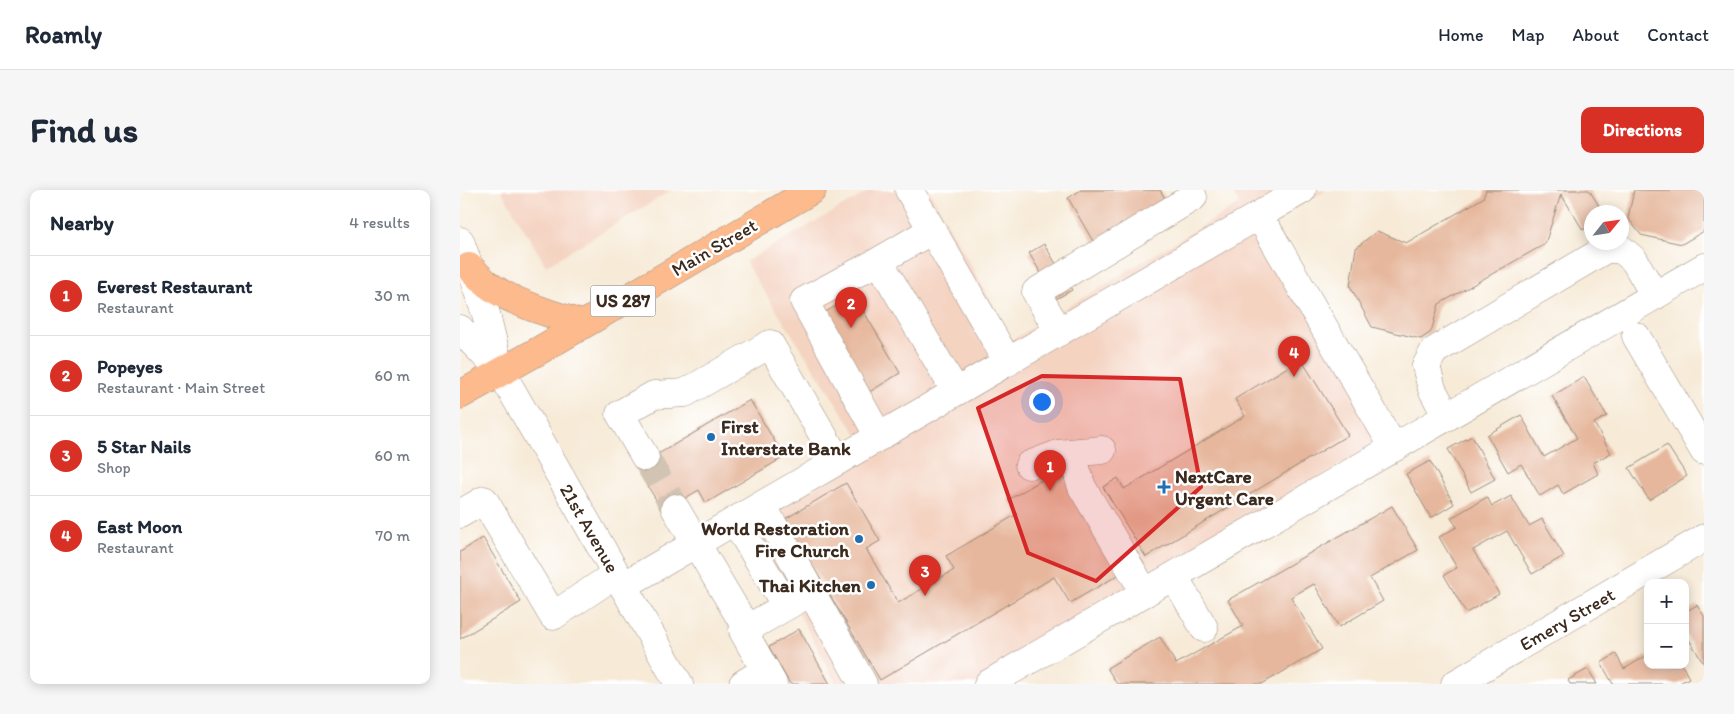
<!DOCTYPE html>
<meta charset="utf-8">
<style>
:root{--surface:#fff;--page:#f6f6f7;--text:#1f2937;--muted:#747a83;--line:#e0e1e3;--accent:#d93025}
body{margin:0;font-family:Itim,sans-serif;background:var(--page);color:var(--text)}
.controls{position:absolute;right:15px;bottom:15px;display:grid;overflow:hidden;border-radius:10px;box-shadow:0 2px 12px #0003}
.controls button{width:45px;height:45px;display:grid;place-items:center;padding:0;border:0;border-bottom:1px solid var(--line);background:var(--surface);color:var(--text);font:25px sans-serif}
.compass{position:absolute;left:1124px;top:15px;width:45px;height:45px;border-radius:50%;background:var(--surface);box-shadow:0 2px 12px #0003;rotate:60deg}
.you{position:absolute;left:581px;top:211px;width:18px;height:18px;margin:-12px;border:4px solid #fff;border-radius:50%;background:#1a73e8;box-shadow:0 0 0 8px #1a73e833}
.badge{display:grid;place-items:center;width:32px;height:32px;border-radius:50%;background:var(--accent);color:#fff;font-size:16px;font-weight:700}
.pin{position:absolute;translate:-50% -41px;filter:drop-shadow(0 1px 2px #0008)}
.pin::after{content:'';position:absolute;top:26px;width:18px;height:15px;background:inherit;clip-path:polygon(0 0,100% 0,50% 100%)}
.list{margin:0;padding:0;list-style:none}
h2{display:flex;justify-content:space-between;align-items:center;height:65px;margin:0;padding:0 20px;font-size:21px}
h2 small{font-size:16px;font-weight:400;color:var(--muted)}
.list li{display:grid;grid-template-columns:32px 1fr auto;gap:15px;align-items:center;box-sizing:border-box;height:80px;padding:0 20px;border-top:1px solid var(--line)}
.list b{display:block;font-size:19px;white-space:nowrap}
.list p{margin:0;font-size:16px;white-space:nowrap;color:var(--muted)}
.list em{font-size:16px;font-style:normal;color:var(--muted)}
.map{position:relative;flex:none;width:1244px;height:494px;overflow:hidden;border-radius:10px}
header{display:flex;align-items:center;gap:30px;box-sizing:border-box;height:70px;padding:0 25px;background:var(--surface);border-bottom:1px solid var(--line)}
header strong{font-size:24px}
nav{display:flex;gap:28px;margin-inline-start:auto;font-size:18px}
.intro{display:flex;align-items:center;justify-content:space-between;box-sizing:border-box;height:120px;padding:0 30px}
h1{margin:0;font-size:35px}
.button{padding:12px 22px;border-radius:10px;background:var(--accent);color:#fff;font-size:18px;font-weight:700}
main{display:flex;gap:30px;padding:0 30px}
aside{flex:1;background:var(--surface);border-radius:10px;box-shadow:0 2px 12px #0003}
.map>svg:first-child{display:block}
</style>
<header>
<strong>Roamly</strong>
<nav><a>Home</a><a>Map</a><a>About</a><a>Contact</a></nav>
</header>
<div class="intro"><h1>Find us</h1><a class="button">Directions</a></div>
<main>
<aside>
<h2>Nearby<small>4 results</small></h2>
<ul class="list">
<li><span class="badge">1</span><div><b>Everest Restaurant</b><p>Restaurant</p></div><em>30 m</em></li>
<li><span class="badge">2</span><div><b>Popeyes</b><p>Restaurant · Main Street</p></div><em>60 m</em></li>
<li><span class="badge">3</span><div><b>5 Star Nails</b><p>Shop</p></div><em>60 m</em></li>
<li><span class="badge">4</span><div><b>East Moon</b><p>Restaurant</p></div><em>70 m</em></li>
</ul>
</aside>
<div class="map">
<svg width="1244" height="494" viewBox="0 0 1244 494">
<rect width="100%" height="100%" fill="#fff"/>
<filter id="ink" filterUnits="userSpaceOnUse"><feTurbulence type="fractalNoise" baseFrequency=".02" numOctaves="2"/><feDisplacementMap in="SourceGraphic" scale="10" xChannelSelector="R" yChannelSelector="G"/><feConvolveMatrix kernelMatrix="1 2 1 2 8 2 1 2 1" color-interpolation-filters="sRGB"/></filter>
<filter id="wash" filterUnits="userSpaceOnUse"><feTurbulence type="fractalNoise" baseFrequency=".0096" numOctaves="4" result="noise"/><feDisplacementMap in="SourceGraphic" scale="20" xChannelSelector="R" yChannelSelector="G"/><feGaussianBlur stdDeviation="1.12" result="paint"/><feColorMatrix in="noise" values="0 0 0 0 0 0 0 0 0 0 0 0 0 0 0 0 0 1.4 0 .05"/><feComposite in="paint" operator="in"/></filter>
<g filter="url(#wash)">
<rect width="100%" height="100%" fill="#f7ebd8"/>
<path fill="#f4d3c1" d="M41,0H212L86,76Z
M411,0H469L552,150L779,14L771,0H867L813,31L936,242L513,494H377L290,333L411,267L285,72Z"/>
<g id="blocks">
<path fill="#e6b79c" d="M621,0H700L706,10L634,53L608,8Z
M1026,0H1129L1143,22H1132V35L1123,40L1101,4L1085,54L979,114L971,142L961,149L912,137L890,96L896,58L917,41L946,53L1023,8Z
M1174,0H1244V41L1222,54L1181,45L1168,28Z
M584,54L612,100L596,109L569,63Z
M394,105L440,183L406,204L359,126Z
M841,169L888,245L686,367L643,297L658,288L664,299L785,226L775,209Z
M1124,187L1147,226L1134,233L1151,263L1133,273L1138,284L1103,304L1098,295L1080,306L1061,274L1048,282L1027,245L1061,225L1084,267L1117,248L1092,206Z
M290,210L324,267L246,313L239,300L203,321L176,277Z
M1012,246L1035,289L1011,302L988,259Z
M1207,255L1227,286L1189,310L1169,278Z
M970,271L994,314L971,328L946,284Z
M599,280L660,384L610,413L594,387L420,490L325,329L386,293L420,351L406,359L438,413L494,380L486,366L557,324L548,310Z
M1051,306L1069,336L1082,329L1104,366L1072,384L1047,341L1013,360L1039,404L1006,423L984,385L997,378L979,347L997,337L991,328L1027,307L1032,316Z
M932,316L958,360L910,388L923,411L879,437L854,394L831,407L862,459L802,494H657L647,478L700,447L716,474L783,436L768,410Z
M23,348L61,412L0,449V362Z
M1237,415L1244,426V474L1225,443V422Z
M339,439L370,494H330L309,457Z
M1156,464L1164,479L1188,465V475H1222L1229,488L1218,494H1153L1141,473Z
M1128,479L1137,494H1110L1108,490Z"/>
</g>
</g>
<g filter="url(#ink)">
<use href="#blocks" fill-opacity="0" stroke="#998a7b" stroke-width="1"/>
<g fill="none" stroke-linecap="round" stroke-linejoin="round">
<path stroke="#d1c4b3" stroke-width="28" stroke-dasharray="28 14" stroke-linecap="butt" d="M185,267L215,318"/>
<defs>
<path id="minor" d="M449,0L548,172
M799,25L934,258
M472,40L419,71L496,202
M0,51L26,124L40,181
M419,71L344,111L419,247
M0,139L41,182L219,494
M599,142L576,102L733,7
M1176,146L1244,261
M987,227L972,199L966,176L974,161L1146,59H1161L1174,70L1195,106
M611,263L622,297L685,403
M185,267L160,224L194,205L225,203L310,154L378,271
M569,275L598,264L642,260
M302,315L403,494
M215,318L287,439
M0,324L24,310L93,426L156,384
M275,331L326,416
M714,386L744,438
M163,396L842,0
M283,494L306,480
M313,494L283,441L351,402
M528,494L1244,77
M995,494L1244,348"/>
<path id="highway" d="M9,77C15,82 20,88 26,93C49,112 94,125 122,134
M0,205L80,160L352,0"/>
</defs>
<use href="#minor" stroke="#998a7b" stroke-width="29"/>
<use href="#highway" stroke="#998a7b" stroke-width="29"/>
<use href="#minor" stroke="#fff" stroke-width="28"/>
<use href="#highway" stroke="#fcba8d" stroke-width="28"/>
</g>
</g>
<path fill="#d62828" fill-opacity="0.2" stroke="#d62828" stroke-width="4" stroke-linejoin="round" d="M582,186L720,189L741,297L636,391L568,363L518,218Z"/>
<g fill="#1f6fb2" stroke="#fff" stroke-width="2">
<circle cx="251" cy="247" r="5"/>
<path d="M701.5 289.5h5v5h5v5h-5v5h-5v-5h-5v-5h5z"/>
<circle cx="399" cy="349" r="5"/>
<circle cx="411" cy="395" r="5"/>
</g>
<g text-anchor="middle" stroke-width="5" stroke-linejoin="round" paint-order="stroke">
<rect fill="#fff" stroke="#766a62" stroke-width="1" x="130.5" y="95.5" width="65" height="31" rx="4"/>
<g font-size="18" font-weight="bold" fill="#3b2a1e">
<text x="163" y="117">US 287</text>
</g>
<g font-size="19" fill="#3b2a1e" stroke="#fff">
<text transform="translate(254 57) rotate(-30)" y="7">Main Street</text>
<text transform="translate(130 338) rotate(60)" y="7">21st Avenue</text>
<text transform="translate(1107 429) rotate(-30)" y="7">Emery Street</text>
</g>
<g font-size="19" font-weight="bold" fill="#3b2a1e" stroke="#fff" text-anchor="start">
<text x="261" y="243">First<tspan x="261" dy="22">Interstate Bank</tspan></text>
<text x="715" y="293">NextCare<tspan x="715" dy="22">Urgent Care</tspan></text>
<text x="389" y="345" text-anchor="end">World Restoration<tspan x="389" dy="22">Fire Church</tspan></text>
<text x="401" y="402" text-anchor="end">Thai Kitchen</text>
</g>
</g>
</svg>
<div class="controls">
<button>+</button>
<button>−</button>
</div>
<svg class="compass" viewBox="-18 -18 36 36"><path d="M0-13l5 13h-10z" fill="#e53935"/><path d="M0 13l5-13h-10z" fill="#747a83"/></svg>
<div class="you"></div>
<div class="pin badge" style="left:590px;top:301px">1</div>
<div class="pin badge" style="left:391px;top:138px">2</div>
<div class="pin badge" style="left:465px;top:406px">3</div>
<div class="pin badge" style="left:834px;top:187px">4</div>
</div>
</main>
